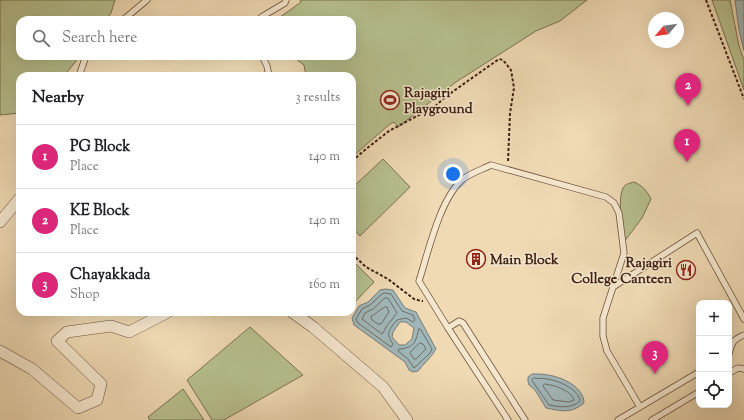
<!DOCTYPE html>
<meta charset="utf-8">
<style>
:root{--surface:#fff;--page:#f6f6f6;--text:#202124;--muted:#757577;--line:#e0e0e0;--accent:#db2777}
body{margin:0;font-family:"Sorts Mill Goudy",serif;background:var(--page);color:var(--text)}
.controls{position:absolute;right:12px;bottom:12px;display:grid;overflow:hidden;border-radius:8px;box-shadow:0 4px 16px #0002}
.controls button{width:36px;height:36px;display:grid;place-items:center;padding:0;border:0;border-bottom:1px solid var(--line);background:var(--surface);color:var(--text);font:20px sans-serif}
.compass{position:absolute;left:648px;top:12px;width:36px;height:36px;border-radius:50%;background:var(--surface);box-shadow:0 4px 16px #0002;rotate:241deg}
.you{position:absolute;left:453px;top:174px;width:14px;height:14px;margin:-10px;border:3px solid #fff;border-radius:50%;background:#1a73e8;box-shadow:0 0 0 6px #1a73e833}
.badge{display:grid;place-items:center;width:26px;height:26px;border-radius:50%;background:var(--accent);color:#fff;font-size:13px;font-weight:700}
.pin{position:absolute;translate:-50% -33px;filter:drop-shadow(0 1px 2px #0008)}
.pin::after{content:'';position:absolute;top:21px;width:14px;height:12px;background:inherit;clip-path:polygon(0 0,100% 0,50% 100%)}
.list{margin:0;padding:0;list-style:none}
h2{display:flex;justify-content:space-between;align-items:center;height:52px;margin:0;padding:0 16px;font-size:17px}
h2 small{font-size:13px;font-weight:400;color:var(--muted)}
.list li{display:grid;grid-template-columns:26px 1fr auto;gap:12px;align-items:center;box-sizing:border-box;height:64px;padding:0 16px;border-top:1px solid var(--line)}
.list b{display:block;font-size:15px;white-space:nowrap}
.list p{margin:0;font-size:13px;white-space:nowrap;color:var(--muted)}
.list em{font-size:13px;font-style:normal;color:var(--muted)}
.icon{flex:none;width:22px;height:22px;fill:none;stroke:currentColor;stroke-width:2;stroke-linecap:round;stroke-linejoin:round}
.map{position:relative;flex:none;width:744px;height:420px;overflow:hidden}
.search{position:absolute;background:var(--surface);box-shadow:0 4px 16px #0002;left:16px;top:16px;width:340px;height:44px;display:flex;align-items:center;gap:10px;box-sizing:border-box;padding:0 14px;border-radius:12px;color:var(--muted);font-size:15px}
.panel{position:absolute;background:var(--surface);box-shadow:0 4px 16px #0002;left:16px;top:72px;width:340px;height:244px;border-radius:12px}
.map>svg:first-child{display:block}
</style>
<div class="map">
<svg width="744" height="420" viewBox="0 0 744 420">
<rect width="100%" height="100%" fill="#efdab4"/>
<filter id="stains"><feTurbulence type="fractalNoise" baseFrequency=".005" numOctaves="4"/><feColorMatrix values="0 0 0 0 .2 0 0 0 0 .09 0 0 0 0 .02 0 0 0 .5 -.17"/></filter>
<radialGradient id="worn" r=".72"><stop offset=".6" stop-color="#630" stop-opacity="0"/><stop offset="1" stop-color="#630" stop-opacity=".3"/></radialGradient>
<path fill="#b7c08e" stroke="#7c7051" d="M0,0H115L111,13L106,20H20V56H80L64,76H20V113L0,115Z
M300,0H587L560,21L536,31L456,82L398,127L394,122L390,124L352,157V76H306L304,65L292,56H352V20H276L301,2Z
M712,0H730L739,46L744,60V90Z
M383,159L410,187L360,236L352,227V188Z
M634,182C643,186 647,191 651,199L642,218L624,242C623,230 617,199 623,188C625,184 630,183 634,182Z
M352,260L374,282L352,305Z
M250,327L303,375L224,420H212L187,380Z
M183,389L204,420H150L148,417Z"/>
<path fill="#a0b7b9" stroke="#7a7b77" fill-rule="evenodd" d="M735,0H744V51L739,30Z
M385,289L393,290L405,308L416,312L436,349C431,358 424,363 418,371L413,372L409,370L405,362L354,325L352,318L359,306L368,302L380,290ZM400,322H406L414,328L412,339L405,345H399L392,337L393,332Z
M532,374C537,374 543,374 548,375C562,377 584,387 584,403C571,414 562,411 546,408L535,390L529,385L528,381V377Z"/>
<g fill="none" stroke-linecap="round" stroke-linejoin="round">
<path stroke="#706c66" stroke-width="1" d="M385,293L391,294L402,311L413,315L415,320L413,322L406,318L397,320C389,330 385,333 393,344L391,347L358,323L356,319L362,309L370,305L382,294Z
M385,298H388L397,313L386,327L383,333L382,334L362,319L365,313L373,309Z
M385,307H387L389,312L381,324H378L372,320L371,317Z
M419,329L421,330L432,349L430,353L414,368L408,359L398,351L399,349C406,349 414,346 416,339C418,335 417,333 419,329Z
M420,343L423,344L426,349L416,359H414L410,353Z
M534,378C538,379 543,378 547,379C557,380 579,389 580,401C571,409 560,407 549,405C546,400 533,383 532,380Z
M545,384C554,385 571,390 574,400L569,402L553,400L543,386Z"/>
<defs>
<path id="service" d="M123,20L147,0
M258,20L263,16L285,3L286,0
M262,56L267,66L269,76
M79,76L86,56
M613,287L697,233L744,319
M448,328L419,281C428,253 440,198 463,179C471,173 483,169 491,165L606,197L614,203L619,213L624,253L603,318V336L607,351L640,407
M729,354C732,343 732,340 744,335
M729,373L738,368L744,369
M508,420L448,328L459,321L463,323L525,420
M618,420L699,372
M652,420L699,392"/>
<path id="minor" d="M0,222L20,198
M292,312L313,327L383,387L407,420
M0,351L32,369L78,408L97,400L101,384L57,341L67,332L111,326L129,332L168,312"/>
</defs>
<use href="#service" stroke="#6c4f3c" stroke-width="7"/>
<use href="#minor" stroke="#6c4f3c" stroke-width="12"/>
<path stroke="#402114" stroke-width="2" stroke-dasharray="3 2" stroke-linecap="butt" d="M706,0L744,99
M352,161L366,149L389,131L434,107L448,95L499,59L503,60L511,70L514,88L510,113L508,162
M352,254L366,267L388,279L414,299L421,301H423"/>
<use href="#service" stroke="#f5e7ce" stroke-width="5.5"/>
<use href="#minor" stroke="#f5e7ce" stroke-width="11"/>
</g>
<defs>
<symbol id="stadium-ring" viewBox="-11 -11 22 22"><circle r="9.5" fill="#f5e7ce" stroke="#8f2418" stroke-width="1.5"/><path d="M0-5a6.5 5 0 1 0 0 10a6.5 5 0 1 0 0-10ZM-3.5-1.8h7v3.6h-7Z" fill="#8f2418"/></symbol>
<symbol id="building-ring" viewBox="-11 -11 22 22"><circle r="9.5" fill="#f5e7ce" stroke="#8f2418" stroke-width="1.5"/><path d="M-4-6H4V6H1V3H-1V6H-4ZM-2.5-4.3h1.7v1.8h-1.7ZM.8-4.3h1.7v1.8H.8ZM-2.5-1h1.7V.8h-1.7ZM.8-1h1.7V.8H.8Z" fill="#8f2418"/></symbol>
<symbol id="restaurant-ring" viewBox="-11 -11 22 22"><circle r="9.5" fill="#f5e7ce" stroke="#8f2418" stroke-width="1.5"/><path d="M-5-6h1v4h1v-4h1v4h1v-4h1v5L-1.5 .5V6h-2V.5L-5-1ZM5-6V6H3V1.5H1.5Q1.5-4 5-6Z" fill="#8f2418"/></symbol>
</defs>
<g fill-rule="evenodd">
<use href="#stadium-ring" x="379" y="89" width="22" height="22"/>
<use href="#building-ring" x="465" y="248" width="22" height="22"/>
<use href="#restaurant-ring" x="675" y="259" width="22" height="22"/>
</g>
<g text-anchor="middle" stroke-width="3" stroke-linejoin="round" paint-order="stroke">
<g font-size="14" font-weight="bold" fill="#402114" stroke="#f5e7ce" text-anchor="start">
<text x="404" y="97">Rajagiri<tspan x="404" dy="16">Playground</tspan></text>
<text x="490" y="264">Main Block</text>
<text x="672" y="267" text-anchor="end">Rajagiri<tspan x="672" dy="16">College Canteen</tspan></text>
</g>
</g>
<rect width="100%" height="100%" filter="url(#stains)"/>
<rect width="100%" height="100%" fill="url(#worn)"/>
</svg>
<div class="controls">
<button>+</button>
<button>−</button>
<button><svg class="icon" aria-label="locate" viewBox="0 0 24 24"><circle cx="12" cy="12" r="6"/><path d="M12 2v4M12 18v4M2 12h4M18 12h4"/></svg></button>
</div>
<svg class="compass" viewBox="-18 -18 36 36"><path d="M0-13l5 13h-10z" fill="#e53935"/><path d="M0 13l5-13h-10z" fill="#757577"/></svg>
<div class="you"></div>
<div class="pin badge" style="left:687px;top:162px">1</div>
<div class="pin badge" style="left:688px;top:106px">2</div>
<div class="pin badge" style="left:655px;top:374px">3</div>
<div class="search"><svg class="icon" aria-label="search" viewBox="0 0 24 24"><circle cx="10" cy="10" r="6"/><path d="M15 15l6 6"/></svg>Search here</div>
<section class="panel">
<h2>Nearby<small>3 results</small></h2>
<ul class="list">
<li><span class="badge">1</span><div><b>PG Block</b><p>Place</p></div><em>140 m</em></li>
<li><span class="badge">2</span><div><b>KE Block</b><p>Place</p></div><em>140 m</em></li>
<li><span class="badge">3</span><div><b>Chayakkada</b><p>Shop</p></div><em>160 m</em></li>
</ul>
</section>
</div>
